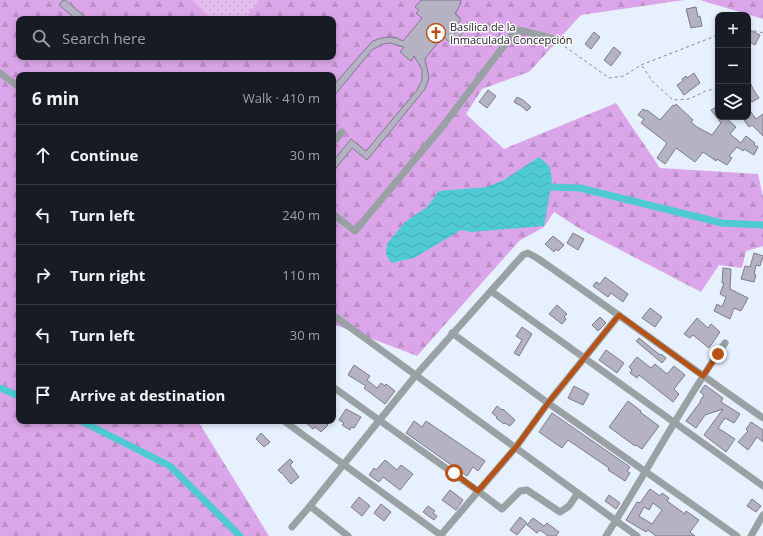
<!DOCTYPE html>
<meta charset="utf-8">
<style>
:root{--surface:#171b24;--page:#20242c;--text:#f1f3f6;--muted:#9ea1a6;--line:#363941}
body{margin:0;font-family:"Open Sans",sans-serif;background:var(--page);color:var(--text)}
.controls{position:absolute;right:12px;top:12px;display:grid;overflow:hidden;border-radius:8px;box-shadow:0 2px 6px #0003}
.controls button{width:36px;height:36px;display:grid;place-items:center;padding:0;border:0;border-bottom:1px solid var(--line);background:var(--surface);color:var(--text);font:20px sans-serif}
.stop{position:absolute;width:12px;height:12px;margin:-9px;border:3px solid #b55217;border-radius:50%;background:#fff}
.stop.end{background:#b55217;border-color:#fff;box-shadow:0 1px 4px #0008}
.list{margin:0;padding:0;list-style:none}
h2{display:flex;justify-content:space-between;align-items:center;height:52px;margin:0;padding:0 16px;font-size:17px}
h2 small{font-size:13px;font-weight:400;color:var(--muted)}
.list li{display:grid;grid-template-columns:26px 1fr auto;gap:12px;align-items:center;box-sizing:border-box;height:60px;padding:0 16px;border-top:1px solid var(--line)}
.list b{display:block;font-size:15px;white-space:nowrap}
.list em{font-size:13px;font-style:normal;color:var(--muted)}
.icon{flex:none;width:22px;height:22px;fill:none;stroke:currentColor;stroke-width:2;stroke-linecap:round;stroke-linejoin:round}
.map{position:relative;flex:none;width:763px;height:536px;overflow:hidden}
.search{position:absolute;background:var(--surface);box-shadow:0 2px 6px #0003;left:16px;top:16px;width:320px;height:44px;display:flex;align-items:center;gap:10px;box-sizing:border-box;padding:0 14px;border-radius:8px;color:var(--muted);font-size:15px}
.panel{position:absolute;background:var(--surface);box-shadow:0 2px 6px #0003;left:16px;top:72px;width:320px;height:352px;border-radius:8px}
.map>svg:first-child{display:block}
</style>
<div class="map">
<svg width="763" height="536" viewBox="0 0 763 536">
<defs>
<pattern id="grass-dots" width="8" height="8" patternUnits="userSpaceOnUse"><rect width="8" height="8" fill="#e4bcee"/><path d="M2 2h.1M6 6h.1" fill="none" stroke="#c3a1cc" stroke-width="1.8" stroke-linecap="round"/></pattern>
<pattern id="forest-firs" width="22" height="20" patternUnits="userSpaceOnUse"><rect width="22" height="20" fill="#dba6e9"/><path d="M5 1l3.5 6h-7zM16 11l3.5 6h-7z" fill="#bb8ec8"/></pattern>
<pattern id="water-waves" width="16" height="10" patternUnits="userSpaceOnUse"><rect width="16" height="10" fill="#4fcad5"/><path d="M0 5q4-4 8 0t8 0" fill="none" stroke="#44adb7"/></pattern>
</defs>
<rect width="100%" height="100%" fill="#e7f0ff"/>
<path fill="url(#grass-dots)" d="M192,0H259L245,19H212Z"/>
<path fill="url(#forest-firs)" d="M0,0H192L212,19H19V57H333V19H245L259,0H684L581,15L529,72L482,89L466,114L504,149L616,103L660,168L758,174L763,197V246L746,251L742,268L719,265L701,292L582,230L554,212L544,227L519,241L417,356L333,324V75H19V421H198L269,536H0Z
M700,0H763V19Z"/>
<path fill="url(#water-waves)" d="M539,157L550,167L552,181L544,226L471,232L461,230L414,258L391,263L386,254L387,244L405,222L427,207L439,191L487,187L504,180Z"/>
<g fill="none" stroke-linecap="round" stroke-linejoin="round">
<path stroke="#4fcad5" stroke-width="7" d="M551,187L580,188L722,223L763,225
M0,388L19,396
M81,421L170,466L240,536"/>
</g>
<path fill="#b5b3c3" stroke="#7d7b8a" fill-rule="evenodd" d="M63,0H65L88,19H76L59,5Z
M421,0H461L460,5L455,14L461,19L458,24L465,30L454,44L450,39L449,42L443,36L425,59L429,78L425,89L367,160L352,148L333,172V161L351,139L366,151L417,90L422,80V69L414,56L411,61L400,52L404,47L390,43L383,44L372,50L333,97V86L368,46L373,41L381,38L390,37L397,38L403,41L422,18L416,13L419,10L415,7Z
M696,7L698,17L700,16L702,26L691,28L686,9Z
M750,30L760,35L755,45L748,41V35Z
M594,32L600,37L591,49L585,44Z
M614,47L621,53L611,66L604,60Z
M694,73L700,83L684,95L677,85L683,81L682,79L686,76L687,78Z
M748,77L753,89L759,98L752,102L748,95Z
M488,90L496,96L487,108L479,102Z
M517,97L523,100L531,107L527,111L521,106L514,102Z
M676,104L693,120L691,122L697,127L712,135L721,123L711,110L718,106V117H725L736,127L730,134L741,143L746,136L755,143L754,145L758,147L754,155L744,149L743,151L737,147L729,156L732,158L727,165L717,159L716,161L703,152L695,162L676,148L665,164L657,158L667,143L641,123L644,119L638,115L643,109L646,111L647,110L660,120L673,105L675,106Z
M748,108L756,119L763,114V136L752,125L749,127L742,117H748Z
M573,233L584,239L578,250L567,243Z
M553,236L564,245L558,251L556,249L554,252L545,244Z
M754,253L763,256L760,266L756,265L754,274L756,275L754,282L741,279L745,266L750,267Z
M723,268L731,269L730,289L748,298L741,311L734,308L730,319L714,311L717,304L722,307L726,297L720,294L724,283H722Z
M605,277L628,294L623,302L611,293L608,297L593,286L596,282L600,284Z
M557,305L567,314L564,317L566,319L562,324L549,314Z
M650,308L662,317L655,327L642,318Z
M600,317L606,323L598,331L592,325Z
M697,318L708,328L711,324L720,332L709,348L693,335L690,338L684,334Z
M522,327L532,334L519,356L514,353L522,340L516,336Z
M639,338L660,355L661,354L666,358L662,363L636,341Z
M606,350L624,363L617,373L599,360Z
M637,357L651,368L655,364L667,374L674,366L685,375L674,389L679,394L673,402L639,375L637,378L630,373L632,370L629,367Z
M354,365L370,376L367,380L377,388L381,383L385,386L386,384L395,391L385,404L364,388L366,386L348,375Z
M705,385L723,398L721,402L740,414L734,423L725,418L718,428L735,439L726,452L704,435L723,409L705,415L696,428L686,421L701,401H700L704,395L700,392Z
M574,386L589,394L583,405L568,398Z
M628,401L641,411L640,412L659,426L642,449L636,445L635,446L609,427Z
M497,406L502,410L503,409L515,420L510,426L505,423L504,424L496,418L497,417L492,413Z
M346,409L361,417L354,428L351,427L350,430L342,425L344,423L339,420Z
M552,413L630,467L627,471L630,473L625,481L608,470L609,468L568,440L562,448L539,432Z
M304,421H329L326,424L328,425L321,432L315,427L313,429Z
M414,421L422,427L426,421L485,461L478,471L473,467L467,476L406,433Z
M751,422L763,430V442L757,437L748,450L738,442L748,431L746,429Z
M261,433L270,442L264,447L256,439Z
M290,459L293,462L290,465L299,477L291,484L282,473H281L278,470Z
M385,460L397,470L401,465L413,474L400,490L383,477L379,482L369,475L374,468L376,470Z
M650,489L660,496L662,493L669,498L667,501L685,514L686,511L699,520L690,532L695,536H656L648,530L646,532L626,520L637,502L640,503ZM653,503L662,510L652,524L639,516L644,507L649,510Z
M450,490L463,500L456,510L442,500Z
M609,495L620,503L616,509L605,501Z
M359,497L370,506L362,516L351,507Z
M752,499L761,506L756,512L747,506Z
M381,504L391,512L384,521L374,513Z
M428,506L435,511L433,513L437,516L434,520L423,512Z
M520,517L527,523L517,535L510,530Z
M533,518L544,526L547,523L559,532L556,536H548L540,530L537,533L527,525Z"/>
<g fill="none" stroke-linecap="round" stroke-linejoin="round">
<path stroke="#828893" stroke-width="1" stroke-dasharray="3 3" stroke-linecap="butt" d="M748,29L763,33
M560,43L609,78L624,76L641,65L718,35
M642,66L653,82L673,100L689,99L706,91L718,88"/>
<path stroke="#9aa1a5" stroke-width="7" d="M0,73L19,87
M333,142L342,132
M333,214L355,231L442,127L512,35L519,30L555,39
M491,291L763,486
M333,315L637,536
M452,333L548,403L737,536
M333,387L478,491L502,509L520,491L527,490L560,512L569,506L578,493
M284,421L442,536
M310,506L348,536
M292,527L310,506L416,375L523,255L528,253L537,258C613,310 687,365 763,418
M440,536L516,447L548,403L619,315
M606,536C647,472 682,405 725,343
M751,536L763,515"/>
</g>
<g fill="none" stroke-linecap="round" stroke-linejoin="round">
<path stroke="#b55217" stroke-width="5" d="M454,473L478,491L516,447L548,403L619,315L703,376L718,354"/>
</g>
<defs>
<symbol id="church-ring" viewBox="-11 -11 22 22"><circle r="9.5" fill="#fff" stroke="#b55217" stroke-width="1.5"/><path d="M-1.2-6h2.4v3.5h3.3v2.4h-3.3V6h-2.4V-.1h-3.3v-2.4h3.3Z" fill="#b55217"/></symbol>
</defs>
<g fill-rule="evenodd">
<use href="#church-ring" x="425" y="22" width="22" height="22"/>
</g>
<g text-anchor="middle" stroke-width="3" stroke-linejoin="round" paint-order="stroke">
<g font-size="11" fill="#1a1d23" stroke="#fff" text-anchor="start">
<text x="450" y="31">Basílica de la<tspan x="450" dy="13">Inmaculada Concepción</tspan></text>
</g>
</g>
</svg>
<div class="controls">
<button>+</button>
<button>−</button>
<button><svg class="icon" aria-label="layers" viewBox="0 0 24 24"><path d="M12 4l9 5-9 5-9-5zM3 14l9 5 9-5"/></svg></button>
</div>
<div class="stop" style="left:454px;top:473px"></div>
<div class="stop end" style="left:718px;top:354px"></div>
<div class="search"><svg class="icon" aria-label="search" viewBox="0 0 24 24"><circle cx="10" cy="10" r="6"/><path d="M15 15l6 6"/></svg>Search here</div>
<section class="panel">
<h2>6 min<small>Walk · 410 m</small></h2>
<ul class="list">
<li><svg class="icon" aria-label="ahead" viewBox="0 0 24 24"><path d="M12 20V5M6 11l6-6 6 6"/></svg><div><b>Continue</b></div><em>30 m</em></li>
<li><svg class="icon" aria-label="left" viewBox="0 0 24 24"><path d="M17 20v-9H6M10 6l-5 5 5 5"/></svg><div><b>Turn left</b></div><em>240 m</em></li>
<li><svg class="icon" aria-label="right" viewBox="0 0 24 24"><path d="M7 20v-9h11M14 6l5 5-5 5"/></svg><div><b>Turn right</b></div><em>110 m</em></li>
<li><svg class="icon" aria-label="left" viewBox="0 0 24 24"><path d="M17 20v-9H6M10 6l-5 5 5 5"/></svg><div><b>Turn left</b></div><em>30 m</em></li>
<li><svg class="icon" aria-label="arrive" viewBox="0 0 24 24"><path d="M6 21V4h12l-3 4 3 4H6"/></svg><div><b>Arrive at destination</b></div></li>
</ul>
</section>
</div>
